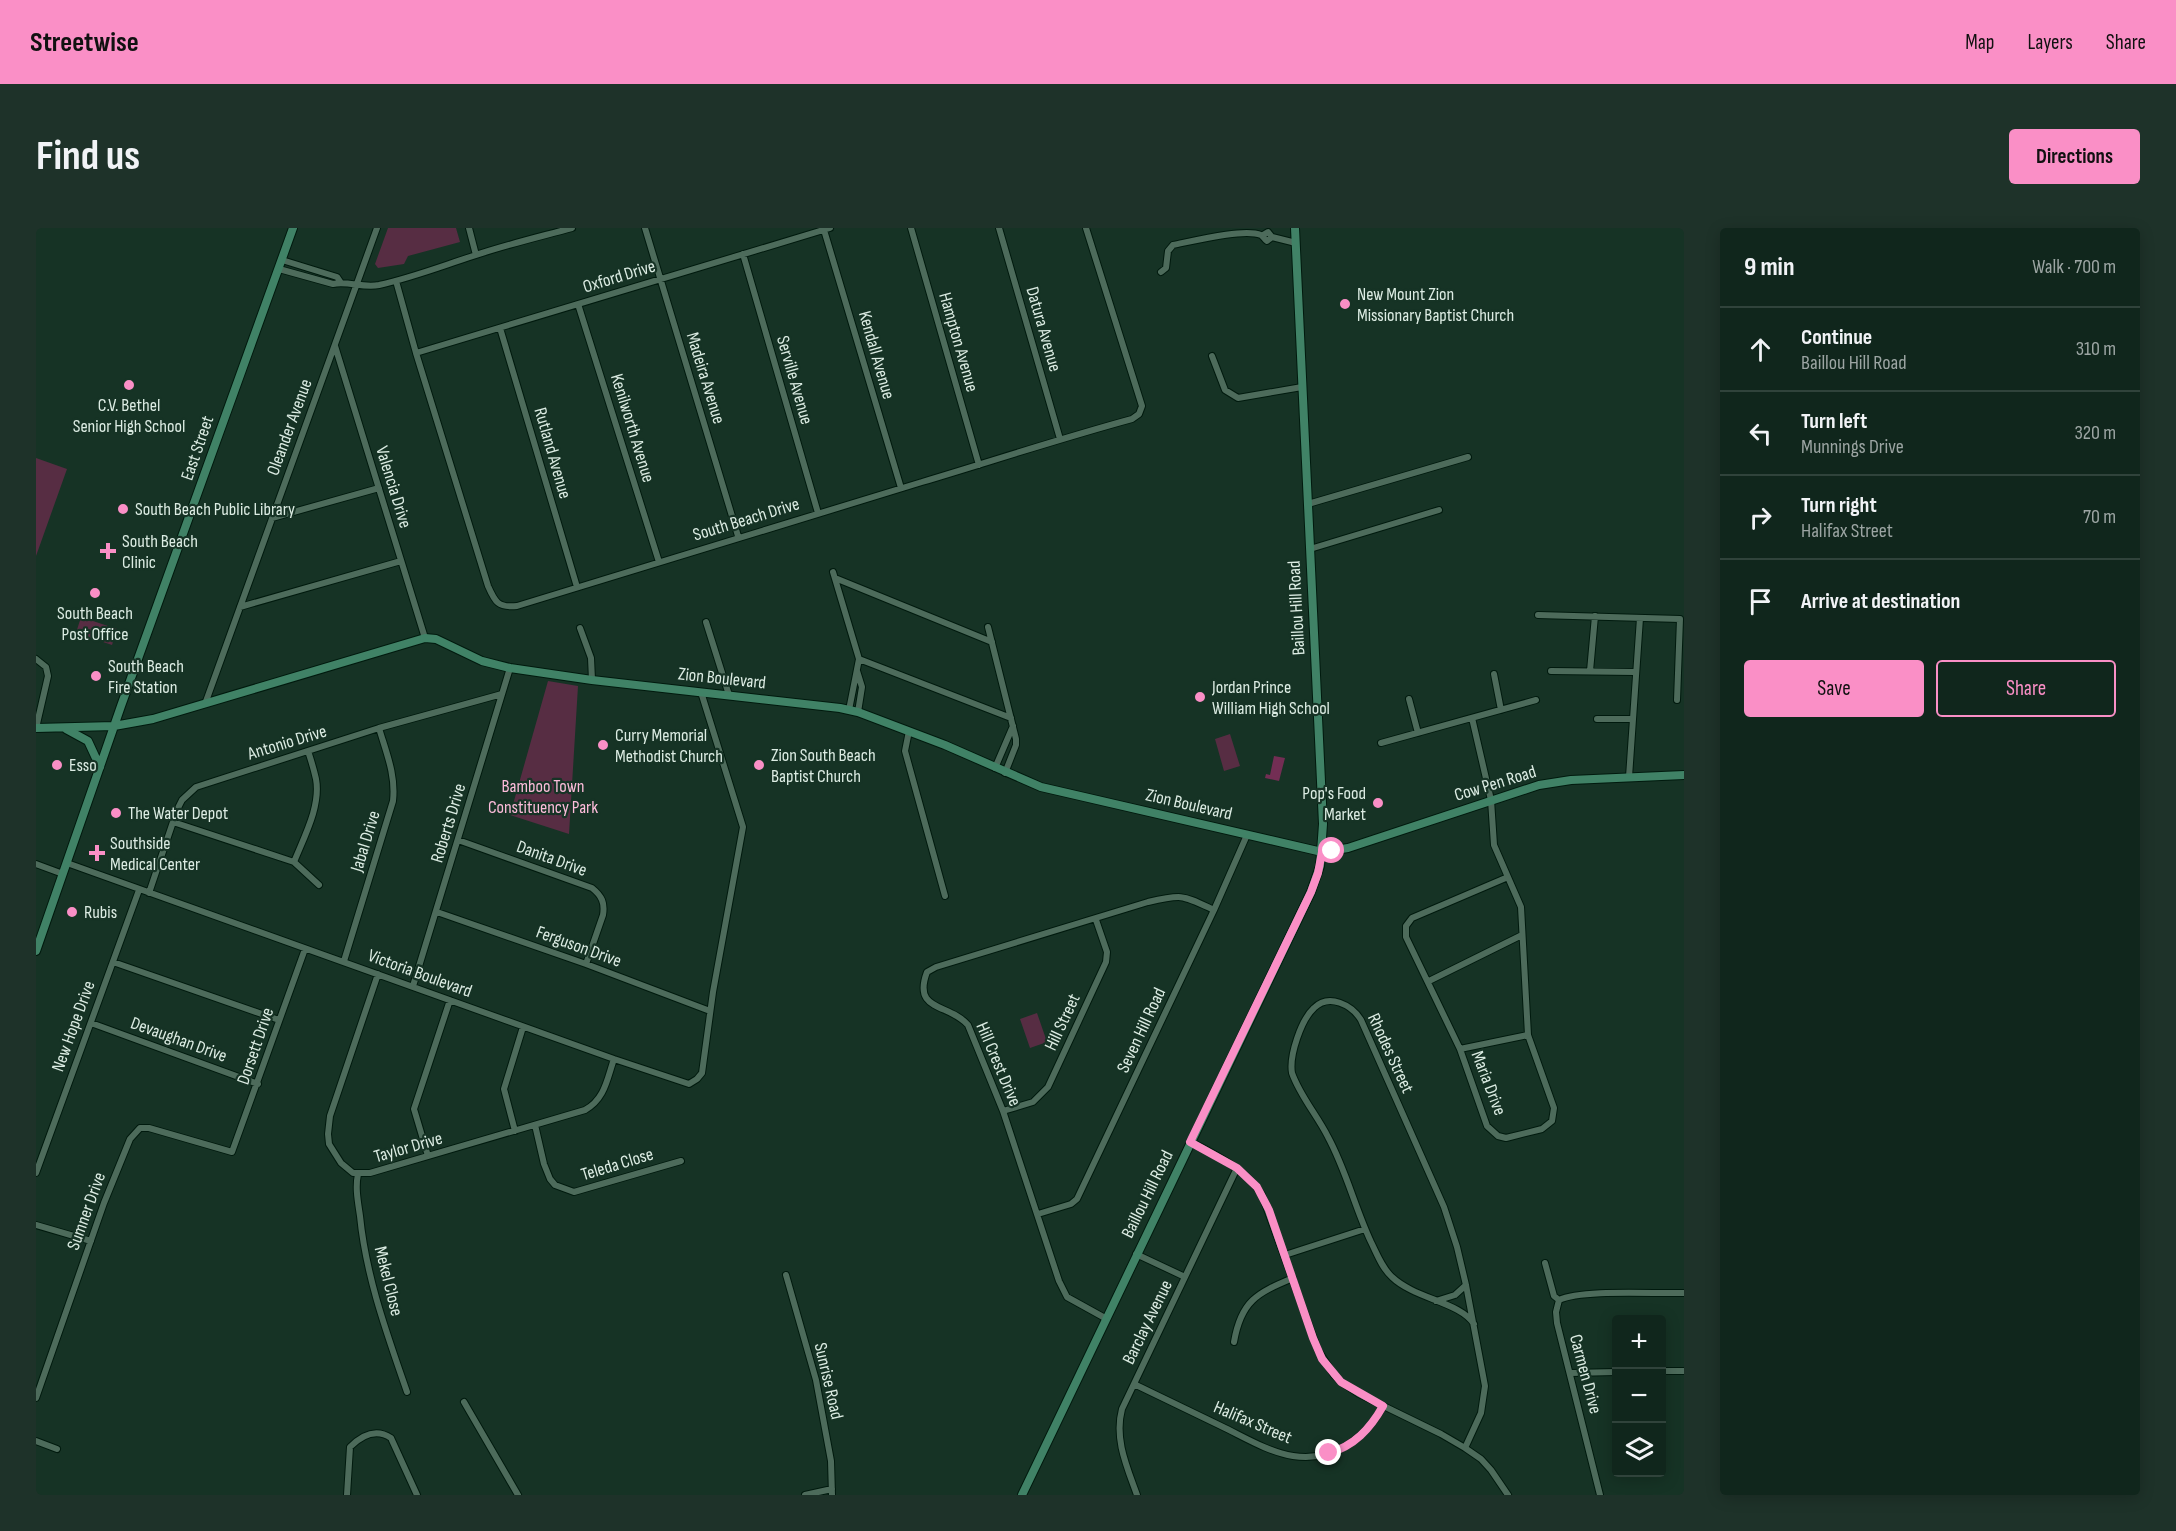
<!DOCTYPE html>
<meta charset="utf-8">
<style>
:root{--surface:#10261c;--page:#1e3229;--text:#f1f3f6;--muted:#9ca5a3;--line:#30433b;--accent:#fa8fc6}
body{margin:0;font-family:"Sofia Sans Condensed",sans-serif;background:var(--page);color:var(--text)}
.controls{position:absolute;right:18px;bottom:18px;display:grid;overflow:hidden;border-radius:6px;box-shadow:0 3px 15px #0003}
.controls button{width:54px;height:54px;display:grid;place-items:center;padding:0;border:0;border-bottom:2px solid var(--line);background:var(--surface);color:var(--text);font:30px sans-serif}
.stop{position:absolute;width:18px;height:18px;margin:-14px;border:4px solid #fa8fc6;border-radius:50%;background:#fff}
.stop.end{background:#fa8fc6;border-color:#fff;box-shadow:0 2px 6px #0008}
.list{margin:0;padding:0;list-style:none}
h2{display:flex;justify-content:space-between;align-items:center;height:78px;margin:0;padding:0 24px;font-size:26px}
h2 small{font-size:20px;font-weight:400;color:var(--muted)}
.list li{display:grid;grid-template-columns:39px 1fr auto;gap:18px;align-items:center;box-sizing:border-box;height:84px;padding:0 24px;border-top:2px solid var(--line)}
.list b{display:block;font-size:22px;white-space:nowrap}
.list p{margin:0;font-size:20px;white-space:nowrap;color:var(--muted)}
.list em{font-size:20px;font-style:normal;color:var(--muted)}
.actions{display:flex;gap:12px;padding:18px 24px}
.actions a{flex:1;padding:14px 0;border:2px solid var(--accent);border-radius:6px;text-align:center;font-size:21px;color:var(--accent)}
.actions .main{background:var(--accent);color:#111}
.icon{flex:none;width:33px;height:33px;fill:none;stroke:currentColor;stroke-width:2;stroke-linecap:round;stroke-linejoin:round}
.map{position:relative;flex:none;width:1648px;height:1267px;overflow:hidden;border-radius:6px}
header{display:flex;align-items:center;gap:36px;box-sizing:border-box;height:84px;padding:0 30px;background:var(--accent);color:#111}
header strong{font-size:28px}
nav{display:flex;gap:33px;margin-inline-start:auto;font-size:21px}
.intro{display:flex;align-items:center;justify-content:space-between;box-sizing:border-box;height:144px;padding:0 36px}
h1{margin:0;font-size:42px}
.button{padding:15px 27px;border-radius:6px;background:var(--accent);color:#111;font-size:21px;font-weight:700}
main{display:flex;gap:36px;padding:0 36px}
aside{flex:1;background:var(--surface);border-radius:6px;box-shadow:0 3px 15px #0003}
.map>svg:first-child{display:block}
</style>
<header>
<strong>Streetwise</strong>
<nav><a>Map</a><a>Layers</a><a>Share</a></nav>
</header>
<div class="intro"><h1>Find us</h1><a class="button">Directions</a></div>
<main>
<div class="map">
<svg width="1648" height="1267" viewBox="0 0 1648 1267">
<rect width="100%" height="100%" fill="#163325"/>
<path fill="#572d43" d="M352,0H420L424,14L372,28L368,36L342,40L339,36Z
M0,230L31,241L0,328Z
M45,389L81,401L76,417L40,405Z
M512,453L542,458L533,606L474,587Z
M1194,506L1204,538L1188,543L1179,511Z
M1001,785L1011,814L994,820L984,791Z"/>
<path fill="#732e54" d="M1238,528L1249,530L1243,553L1229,550L1230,546L1234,547Z"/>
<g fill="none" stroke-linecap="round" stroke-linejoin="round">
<defs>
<path id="minor" d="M433,0L440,27
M609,0L702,308
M875,0L943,237
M963,0L1024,211
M788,2L865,260
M1227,7L1232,4L1236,9L1260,15
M707,26L782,285
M246,32L301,49L305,55
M243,41L297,56C312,53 327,60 343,57C375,50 406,38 437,28C469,17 503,9 536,0
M1125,44L1130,40L1132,23L1137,17C1157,13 1208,0 1225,7C1227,8 1228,11 1231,13L1236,9
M360,53L380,125L452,358C459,374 462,380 481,378C616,336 751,295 886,254C956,233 1026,210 1096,191L1103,186L1106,178L1050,0
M542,76L623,334
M464,100L541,359
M299,118L389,410
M380,125L794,0
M1176,128L1189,162L1202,170L1266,159
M1272,276L1432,229
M236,290L343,260
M1274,321L1403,282
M797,344L823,431L813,482
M799,350L956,414
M204,379L365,333
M1502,387L1644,391L1641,472
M670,394L693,467
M952,399L980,511V517L969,545
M544,400L555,430L556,452
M0,431L10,439L12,448L0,500
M823,431L975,490
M821,443L826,459L822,484
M1515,443L1599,444
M1554,443L1559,388
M1458,446L1465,482
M1373,471L1382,505
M169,476L341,0
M1436,490L1455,572L1458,617L1485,679L1492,807L1518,880L1516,893L1506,901L1470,910L1462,908L1451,898L1424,821L1370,709V698L1376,690L1472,649
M1561,491H1596
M873,503L869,523L909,668
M1345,515L1500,472
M959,540L977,498
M1593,549L1604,390
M137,594L258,634C268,609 285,578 280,551C278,542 275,532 272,523
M422,612L556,660C566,668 569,675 567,687L550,736
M258,634L283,657
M31,635L578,831L653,856L661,851L666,845L677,764L707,599L665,464
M0,636L27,646
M113,665L141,582L146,572L160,559L343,500L466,466
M401,684L550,736L674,783
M308,733L357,573C360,547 350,524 343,500
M77,734L243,792
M342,746L294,888L292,906L293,916L305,935L317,945H334L549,882C569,871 571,851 578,831
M1393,753L1486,707
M377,758L474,440
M55,795L222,856
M1424,821L1492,807
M967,883L997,874L1012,859L1070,734L1071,724L1060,692
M499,897L508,936L514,951L519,957L538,964L645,933
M479,903L468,861L487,799
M1154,913C1181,928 1209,940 1226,967L1282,1122L1298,1147L1305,1154L1323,1166L1405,1206L1429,1220L1445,1231L1455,1242L1472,1267
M392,928L378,881L414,772
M0,945L103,662
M322,946C319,960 322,974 324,988C330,1049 351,1106 371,1164
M1002,986L1035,976L1041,971L1178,682L1211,607
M0,997L55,1013
M1100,1026L1149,1049
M1249,1027L1329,1001
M1509,1035L1518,1068L1523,1072
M750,1047L780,1152L795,1233L796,1267
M1523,1072L1520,1084L1521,1095L1564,1267
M1523,1072C1546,1061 1619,1066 1648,1065
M1400,1073L1419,1067L1430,1057
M1069,1090L1031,1069L1023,1053L967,883L932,797C913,775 876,784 891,744L900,739L1112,674C1147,666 1146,667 1178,682
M1198,1114C1205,1073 1221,1065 1257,1050
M1626,1143H1648
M1535,1145L1580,1144
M1098,1156C1127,1170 1156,1184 1185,1198C1208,1209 1232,1224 1257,1228C1297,1234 1329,1211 1347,1178
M0,1170L68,975L94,911L104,900H113L196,924L269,721
M428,1174L482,1267
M0,1213L21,1221
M1429,1220L1445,1185L1449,1158L1430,1057L1421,1019L1408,979L1325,792C1316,777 1293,765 1278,780C1265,792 1253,828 1256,845C1264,868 1281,887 1292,909C1310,942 1319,980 1335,1014C1341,1026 1346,1040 1356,1049C1379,1071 1424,1074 1438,1096
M311,1267L314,1219C326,1207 340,1200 355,1210L381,1267
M769,1267L796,1261
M1101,1267C1091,1239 1078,1211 1086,1181L1201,940"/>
<path id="secondary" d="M0,500L78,498L117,491L389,410L400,411L446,433L474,440L556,452L804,480L822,484L909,517L1005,559L1286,624L1312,620L1503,557L1535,552L1648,547
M30,501L52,513L64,539
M0,723L85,478L257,0
M986,1267L1275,664L1284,638L1287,596L1259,0"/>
</defs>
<use href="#minor" stroke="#001a0e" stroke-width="8"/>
<use href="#secondary" stroke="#001a0e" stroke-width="10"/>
<use href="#minor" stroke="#4d6b5b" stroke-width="6"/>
<use href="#secondary" stroke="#408266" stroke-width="8"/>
</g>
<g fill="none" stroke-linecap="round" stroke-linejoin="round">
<path stroke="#fa8fc6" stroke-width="8" d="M1293,1225C1318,1218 1334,1201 1347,1178L1305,1154L1286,1131L1277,1110L1233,982L1221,959L1201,940L1154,914L1275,664L1282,645L1286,624L1296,623"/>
</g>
<g fill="#fa8fc6" stroke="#163325" stroke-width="2">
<circle cx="1309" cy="76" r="6"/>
<circle cx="93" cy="157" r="6"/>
<circle cx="87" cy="281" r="6"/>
<path d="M69 314h6v6h6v6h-6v6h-6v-6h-6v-6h6z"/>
<circle cx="59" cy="365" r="6"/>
<circle cx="60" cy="448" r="6"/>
<circle cx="1164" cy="469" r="6"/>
<circle cx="567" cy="517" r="6"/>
<circle cx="21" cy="537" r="6"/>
<circle cx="723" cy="537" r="6"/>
<circle cx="1342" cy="575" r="6"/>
<circle cx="80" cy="585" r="6"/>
<path d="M58 616h6v6h6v6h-6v6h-6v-6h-6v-6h6z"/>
<circle cx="36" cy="684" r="6"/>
</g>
<g text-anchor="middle" stroke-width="4.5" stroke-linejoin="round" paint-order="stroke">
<g font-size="18" fill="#dcece3" stroke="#163325">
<text transform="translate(583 48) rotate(-17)" y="6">Oxford Drive</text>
<text transform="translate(1008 101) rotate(74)" y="6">Datura Avenue</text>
<text transform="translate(923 114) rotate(74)" y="6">Hampton Avenue</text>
<text transform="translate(841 127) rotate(74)" y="6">Kendall Avenue</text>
<text transform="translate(670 150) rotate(73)" y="6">Madeira Avenue</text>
<text transform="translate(759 152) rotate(74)" y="6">Serville Avenue</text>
<text transform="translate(253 199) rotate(-70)" y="6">Oleander Avenue</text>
<text transform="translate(597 200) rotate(73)" y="6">Kenilworth Avenue</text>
<text transform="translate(161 220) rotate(-71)" y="6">East Street</text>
<text transform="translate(517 225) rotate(74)" y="6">Rutland Avenue</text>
<text transform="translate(358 259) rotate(73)" y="6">Valencia Drive</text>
<text transform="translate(710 291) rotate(-17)" y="6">South Beach Drive</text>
<text transform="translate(1260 380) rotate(-93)" y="6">Baillou Hill Road</text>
<text transform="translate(686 450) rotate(6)" y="6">Zion Boulevard</text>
<text transform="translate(251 514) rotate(-17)" y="6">Antonio Drive</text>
<text transform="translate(1459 555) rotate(-17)" y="6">Cow Pen Road</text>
<text transform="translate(1153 576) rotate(13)" y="6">Zion Boulevard</text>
<text transform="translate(412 595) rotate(-73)" y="6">Roberts Drive</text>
<text transform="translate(329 613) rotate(-73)" y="6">Jabal Drive</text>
<text transform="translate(516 630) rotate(20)" y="6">Danita Drive</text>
<text transform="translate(543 718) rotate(20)" y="6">Ferguson Drive</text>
<text transform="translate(384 745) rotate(20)" y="6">Victoria Boulevard</text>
<text transform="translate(1026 794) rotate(-65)" y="6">Hill Street</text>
<text transform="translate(37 798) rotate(-70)" y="6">New Hope Drive</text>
<text transform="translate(1105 802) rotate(-65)" y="6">Seven Hill Road</text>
<text transform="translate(143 811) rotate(20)" y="6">Devaughan Drive</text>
<text transform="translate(219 818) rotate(-71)" y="6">Dorsett Drive</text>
<text transform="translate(1355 825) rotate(65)" y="6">Rhodes Street</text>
<text transform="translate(963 836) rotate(67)" y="6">Hill Crest Drive</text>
<text transform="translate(1453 855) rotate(69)" y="6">Maria Drive</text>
<text transform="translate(372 919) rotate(-16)" y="6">Taylor Drive</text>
<text transform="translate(581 936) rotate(-17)" y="6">Teleda Close</text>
<text transform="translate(1111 966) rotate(-64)" y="6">Baillou Hill Road</text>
<text transform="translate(50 983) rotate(-70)" y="6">Sumner Drive</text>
<text transform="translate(353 1053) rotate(76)" y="6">Mekel Close</text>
<text transform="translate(1111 1094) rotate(-64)" y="6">Barclay Avenue</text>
<text transform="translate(1550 1146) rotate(75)" y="6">Carmen Drive</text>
<text transform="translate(793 1153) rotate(77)" y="6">Sunrise Road</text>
<text transform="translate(1217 1194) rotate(23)" y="6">Halifax Street</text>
</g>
<g font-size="18" fill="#dcece3" stroke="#163325" text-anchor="start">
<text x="1321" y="72">New Mount Zion<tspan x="1321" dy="21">Missionary Baptist Church</tspan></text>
<text x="93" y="183" text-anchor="middle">C.V. Bethel<tspan x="93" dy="21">Senior High School</tspan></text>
<text x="99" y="287">South Beach Public Library</text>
<text x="86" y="319">South Beach<tspan x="86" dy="21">Clinic</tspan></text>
<text x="59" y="391" text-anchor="middle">South Beach<tspan x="59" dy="21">Post Office</tspan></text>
<text x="72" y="444">South Beach<tspan x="72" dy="21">Fire Station</tspan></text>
<text x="1176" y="465">Jordan Prince<tspan x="1176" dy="21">William High School</tspan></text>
<text x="579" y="513">Curry Memorial<tspan x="579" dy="21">Methodist Church</tspan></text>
<text x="735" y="533">Zion South Beach<tspan x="735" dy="21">Baptist Church</tspan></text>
<text x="33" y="543">Esso</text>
<text x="1330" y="571" text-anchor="end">Pop's Food<tspan x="1330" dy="21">Market</tspan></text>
<text x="92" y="591">The Water Depot</text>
<text x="74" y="621">Southside<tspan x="74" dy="21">Medical Center</tspan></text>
<text x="48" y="690">Rubis</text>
</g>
<g font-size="18" fill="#fcbcda" stroke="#163325">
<text x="507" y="564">Bamboo Town<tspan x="507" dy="21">Constituency Park</tspan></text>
</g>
</g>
</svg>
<div class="controls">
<button>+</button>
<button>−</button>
<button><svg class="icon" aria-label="layers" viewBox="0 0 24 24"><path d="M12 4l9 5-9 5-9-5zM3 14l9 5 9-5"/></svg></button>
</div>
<div class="stop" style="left:1296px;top:623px"></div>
<div class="stop end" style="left:1293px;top:1225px"></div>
</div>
<aside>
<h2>9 min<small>Walk · 700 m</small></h2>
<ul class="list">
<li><svg class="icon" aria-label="ahead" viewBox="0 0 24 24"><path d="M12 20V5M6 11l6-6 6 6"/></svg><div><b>Continue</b><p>Baillou Hill Road</p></div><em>310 m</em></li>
<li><svg class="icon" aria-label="left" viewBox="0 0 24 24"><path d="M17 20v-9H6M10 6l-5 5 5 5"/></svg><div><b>Turn left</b><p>Munnings Drive</p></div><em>320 m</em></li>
<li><svg class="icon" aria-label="right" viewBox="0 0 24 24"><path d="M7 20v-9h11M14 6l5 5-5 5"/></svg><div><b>Turn right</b><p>Halifax Street</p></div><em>70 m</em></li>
<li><svg class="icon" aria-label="arrive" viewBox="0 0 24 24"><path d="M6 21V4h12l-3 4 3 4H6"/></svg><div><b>Arrive at destination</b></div></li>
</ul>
<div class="actions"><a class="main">Save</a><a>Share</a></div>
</aside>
</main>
